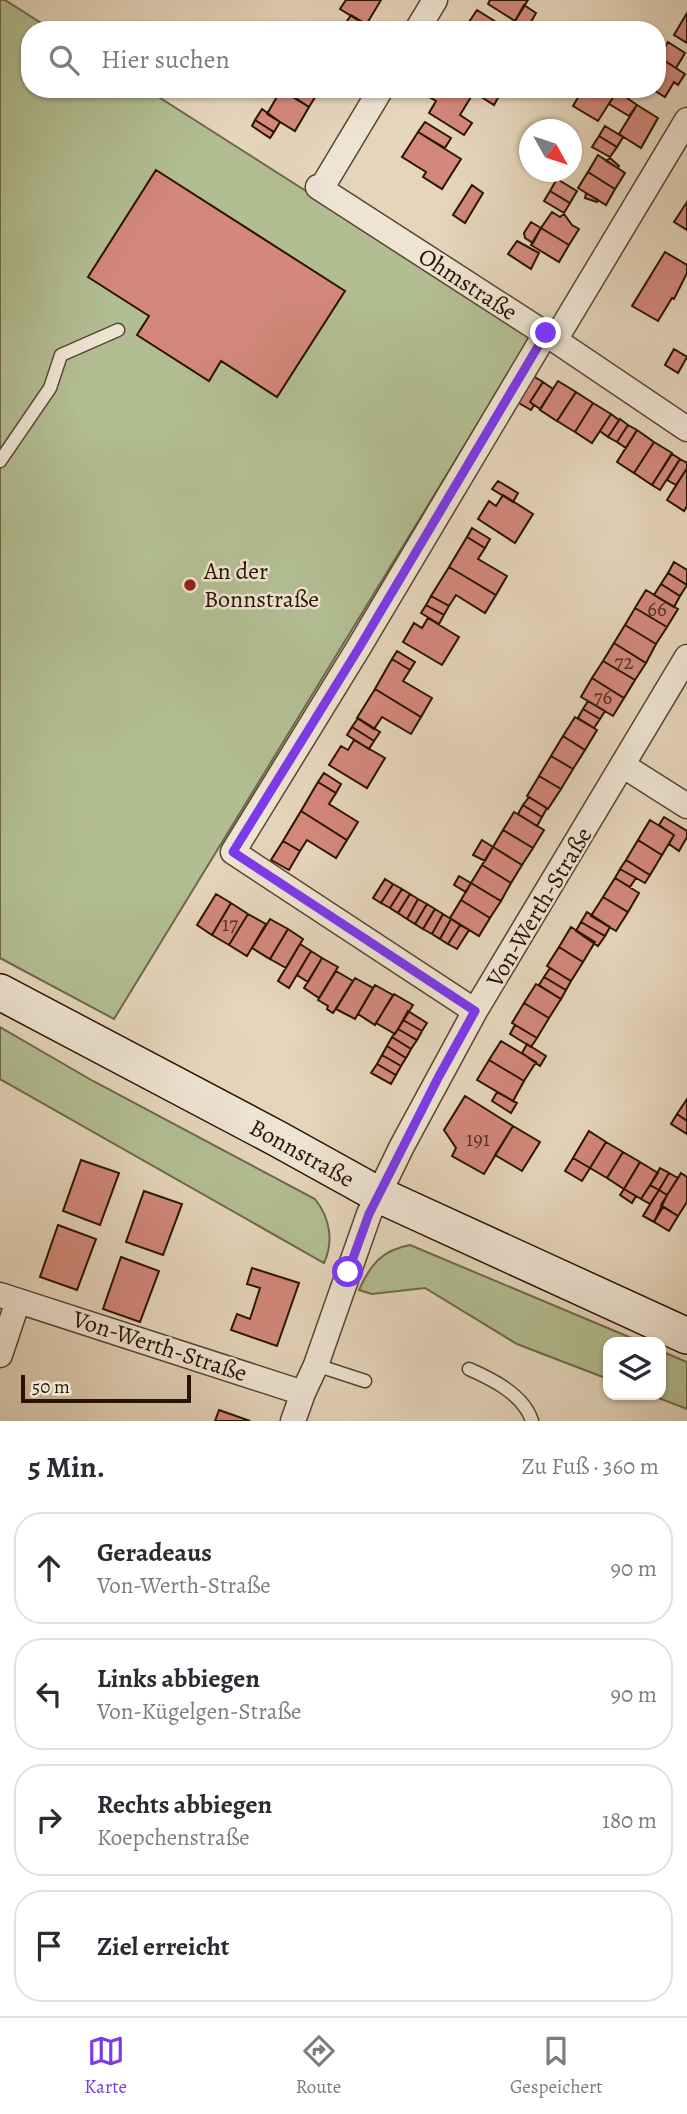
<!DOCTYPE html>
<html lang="de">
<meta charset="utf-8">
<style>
:root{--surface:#fff;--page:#f7f7f7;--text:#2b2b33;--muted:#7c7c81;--line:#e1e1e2;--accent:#7c3aed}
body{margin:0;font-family:Alegreya,serif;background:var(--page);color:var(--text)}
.controls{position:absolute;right:21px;bottom:21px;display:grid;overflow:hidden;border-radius:14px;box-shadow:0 2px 5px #0004}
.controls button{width:63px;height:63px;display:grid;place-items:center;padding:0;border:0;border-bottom:2px solid var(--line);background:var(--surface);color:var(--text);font:35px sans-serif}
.compass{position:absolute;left:519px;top:119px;width:63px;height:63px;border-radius:50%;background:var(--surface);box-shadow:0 2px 5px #0004;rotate:130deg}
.scale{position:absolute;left:21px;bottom:18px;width:170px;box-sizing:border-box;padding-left:7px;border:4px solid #2a1302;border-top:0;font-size:19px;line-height:24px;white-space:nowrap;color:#2a1302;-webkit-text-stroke:5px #eee4d3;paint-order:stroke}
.stop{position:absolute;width:21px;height:21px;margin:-16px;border:5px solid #7c3aed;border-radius:50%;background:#fff}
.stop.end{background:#7c3aed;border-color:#fff;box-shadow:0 2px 7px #0008}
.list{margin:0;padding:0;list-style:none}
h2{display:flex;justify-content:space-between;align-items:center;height:91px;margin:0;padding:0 28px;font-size:30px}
h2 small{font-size:23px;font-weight:400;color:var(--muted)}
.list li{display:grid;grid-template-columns:46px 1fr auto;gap:21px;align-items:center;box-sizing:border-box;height:112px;margin:0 14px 14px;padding:0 14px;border:2px solid var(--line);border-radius:28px}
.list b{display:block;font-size:26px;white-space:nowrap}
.list p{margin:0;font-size:23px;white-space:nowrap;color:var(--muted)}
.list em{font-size:23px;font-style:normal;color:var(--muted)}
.icon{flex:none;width:38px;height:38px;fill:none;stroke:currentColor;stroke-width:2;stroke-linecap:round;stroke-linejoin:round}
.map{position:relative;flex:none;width:687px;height:1421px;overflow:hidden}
.search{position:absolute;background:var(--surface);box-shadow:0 2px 5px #0004;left:21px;right:21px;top:21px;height:77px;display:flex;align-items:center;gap:18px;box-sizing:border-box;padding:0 24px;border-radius:28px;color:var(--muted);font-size:26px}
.sheet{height:595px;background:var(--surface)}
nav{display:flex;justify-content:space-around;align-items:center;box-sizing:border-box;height:98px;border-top:2px solid var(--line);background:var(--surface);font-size:19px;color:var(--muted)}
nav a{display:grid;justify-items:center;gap:4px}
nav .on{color:var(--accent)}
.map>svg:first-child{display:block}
</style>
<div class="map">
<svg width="687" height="1421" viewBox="0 0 687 1421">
<rect width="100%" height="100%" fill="#e5d5bb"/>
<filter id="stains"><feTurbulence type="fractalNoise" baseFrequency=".00286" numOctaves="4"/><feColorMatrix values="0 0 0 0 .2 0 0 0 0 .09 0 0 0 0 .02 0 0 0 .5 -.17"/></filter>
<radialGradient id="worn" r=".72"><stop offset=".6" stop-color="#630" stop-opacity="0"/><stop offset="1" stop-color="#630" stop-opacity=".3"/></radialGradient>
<path fill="#b2be92" stroke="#6e684a" stroke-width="2" d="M0,0H5L52,30H30V89H146L532,335L114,1019L0,958Z
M0,1027L93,1081L315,1199C330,1218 334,1241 324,1263L0,1079Z
M410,1245L641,1342H608V1379L517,1344L425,1288L372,1294L359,1290C370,1265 382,1250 410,1245Z
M661,1351L687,1362V1409L651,1395H661Z"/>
<path fill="#d3887b" stroke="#2a1302" stroke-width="2" d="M346,0H381L366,25L340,9Z
M490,0H528L515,21L488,4Z
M524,5L536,13L527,29L515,21Z
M477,10L496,22L490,30H475L467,25Z
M687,13V43L674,35Z
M351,15L368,25L364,30H355L345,24Z
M668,42L685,53L676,68L659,57Z
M659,57L685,74L678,85L674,82L665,97L652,89H657Z
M282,89H320L309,107Z
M427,89H469L474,92L460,115L472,123L464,135L429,113L436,101L424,94Z
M469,89H488L499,96L494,105Z
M583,89L617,91L598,121L573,106Z
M281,90L309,107L295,131L267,114Z
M617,91L637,105L629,116L609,104Z
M637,105L658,118L641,148L619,134Z
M262,109L280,122L274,132L255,120Z
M255,120L274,132L270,138L252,126Z
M425,122L451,138L445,148L418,132Z
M605,126L623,137L617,147L599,136Z
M418,132L461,159L442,189L423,177L426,172L402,157Z
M599,136L617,147L610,157L592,147Z
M598,155L625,173L615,189L588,172Z
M610,158L619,166L618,168L606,161Z
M156,170L345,291L277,397L221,361L209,381L137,335L149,316L88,277Z
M588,172L615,189L606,205L578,188Z
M557,179L577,191L570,203L550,191Z
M472,185L483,193L465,223L453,215Z
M550,191L570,203L564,213L544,201Z
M586,193L598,200L597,202L585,198Z
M687,202V230L674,222Z
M552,212L560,217L564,214L572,225L579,229L569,245L541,228Z
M531,222L541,228L533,243L525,238L524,233Z
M541,228L569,245L559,262L531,245Z
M517,241L539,253L531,269L508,254Z
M665,252L687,265V273L674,299L672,298L658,321L632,306Z
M674,349L687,357L678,373L665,365Z
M533,376L543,382L530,402L534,405L531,410L517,402Z
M558,381L576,392L557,421L540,410Z
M543,382L553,389L540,409L530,402Z
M576,392L593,403L575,432L557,421Z
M593,403L611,414L592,443L575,432Z
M611,414L619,420L608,437L600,431Z
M620,419L628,425L617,442L608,437Z
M628,425L637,430L626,448L617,442Z
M637,430L654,442L634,473L617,462Z
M654,442L672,453L652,485L634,473Z
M672,454L680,459L660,490L652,485Z
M680,459L687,463V468L676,485L667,480Z
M687,468V506L684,511L667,500Z
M498,481L518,493L513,502L492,489Z
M503,495L533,514L515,543L478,519L489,501L496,506Z
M472,528L490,539L485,548L467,537Z
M467,537L485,548L478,559L507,576L496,595L449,567Z
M674,562L687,570V585L668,573Z
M449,567L496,595L485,613L456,595L449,606L431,596Z
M668,573L687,585L680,596L661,584Z
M661,584L680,596L674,607L654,595Z
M646,590L678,609L667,627L635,608Z
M431,596L449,606L444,615L426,605Z
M426,605L444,615L439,624L421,613Z
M635,608L667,627L656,644L625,625Z
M428,618L459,637L442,665L403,642L414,623L422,628Z
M625,625L656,644L646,663L614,643Z
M614,643L646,663L635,680L603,661Z
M397,651L415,662L410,670L392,659Z
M392,659L410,670L403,681L432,698L421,717L375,689Z
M603,661L635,680L624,698L592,678Z
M592,678L624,698L613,716L581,697Z
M375,689L421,717L411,734L382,717L374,729L357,718Z
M588,701L605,711L600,719L583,709Z
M583,709L600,719L594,728L578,718Z
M575,717L597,730L585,750L563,736Z
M358,718L380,732L374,741L352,727Z
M352,727L374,741L369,749L347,735Z
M563,736L585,750L573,769L551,756Z
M354,740L385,758L367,788L329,765L341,746L348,750Z
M551,756L573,769L561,789L539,776Z
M324,773L341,784L336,793L318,782Z
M539,776L561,789L548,809L527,796Z
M318,782L336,793L329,804L358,822L347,840L301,811Z
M529,797L547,808L542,817L523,805Z
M523,805L542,817L537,826L518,814Z
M301,811L347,840L336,858L307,840L300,851L283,841Z
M514,812L544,830L533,848L503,830Z
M664,817L687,831V837L679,851L669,844L674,835L659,825Z
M650,820L674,835L662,855L638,840Z
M503,830L533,848L522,865L493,847Z
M482,840L493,847L485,861L473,855Z
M638,840L662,855L650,875L626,860Z
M283,841L300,851L289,870L271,860Z
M493,847L522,865L511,883L482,865Z
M626,860L650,875L645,883L620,869Z
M482,865L511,883L501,901L471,883Z
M620,869L636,878L630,887L615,878Z
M459,876L471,883L466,892L454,885Z
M615,878L639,893L628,912L603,897Z
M385,879L393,884L381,903L373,898Z
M471,883L501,901L490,918L461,900Z
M393,884L402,889L390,908L381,903Z
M402,889L410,894L398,913L390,908Z
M216,894L231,903L212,935L197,925Z
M410,894L418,899L407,919L398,913Z
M603,897L628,912L616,931L591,916Z
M418,899L427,904L415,924L407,919Z
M461,900L490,918L479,936L450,918Z
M231,903L248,914L229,945L212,935Z
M427,904L435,909L423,929L415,924Z
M435,909L443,914L432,934L423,929Z
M587,912L610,927L605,936L581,922Z
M248,914L266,924L247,956L229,945Z
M443,914L451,919L440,939L432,934Z
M270,919L288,929L270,959L252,948Z
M451,919L460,925L448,944L440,939Z
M581,922L605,936L598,946L576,931Z
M460,925L469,930L457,949L448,944Z
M571,927L595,942L583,962L559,947Z
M288,929L303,939L286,968L270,959Z
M300,944L311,951L289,988L278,981Z
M559,947L583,962L571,981L547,966Z
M311,951L322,958L308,982L297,975Z
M322,958L338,967L319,998L304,988Z
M550,968L571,981L566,990L544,977Z
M336,971L353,981L333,1013L327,1009L328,1006L318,1000Z
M544,977L566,990L561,999L539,985Z
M355,978L373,988L355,1019L336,1009Z
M536,984L561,999L549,1018L524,1003Z
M375,985L393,995L375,1025L358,1014Z
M394,994L413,1005L395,1034L376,1023Z
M524,1003L549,1018L537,1038L512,1023Z
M408,1011L427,1023L422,1031L403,1020Z
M403,1020L422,1031L417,1040L398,1029Z
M515,1025L537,1038L531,1047L510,1034Z
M398,1029L417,1040L411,1049L392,1037Z
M392,1037L411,1049L406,1058L387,1046Z
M501,1041L536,1062L524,1081L489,1060Z
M527,1044L546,1056L540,1066L522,1053Z
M387,1046L406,1058L401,1066L382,1055Z
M382,1055L401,1066L396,1075L377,1064Z
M489,1060L524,1081L513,1101L477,1080Z
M377,1064L396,1075L391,1084L371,1073Z
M497,1092L517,1103L511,1113L492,1101Z
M465,1096L513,1126L484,1174L452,1156L456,1148L444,1130Z
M687,1099V1121L677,1114Z
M677,1114L687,1121V1134L671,1124Z
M513,1126L540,1142L522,1171L495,1155Z
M589,1131L606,1142L590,1168L573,1158Z
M606,1142L623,1152L607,1178L590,1168Z
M623,1152L640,1162L624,1189L607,1178Z
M573,1158L590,1168L582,1181L565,1171Z
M81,1160L119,1173L100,1225L63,1211Z
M640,1162L658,1173L641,1199L624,1189Z
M660,1168L669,1173L659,1190L650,1185Z
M669,1173L678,1178L667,1195L659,1190Z
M681,1173L687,1177V1202L678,1216L661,1205Z
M650,1185L659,1190L650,1204L641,1199Z
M624,1189L636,1196L632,1203L620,1195Z
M659,1190L667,1195L654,1222L643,1216Z
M144,1191L182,1204L163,1255L126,1242Z
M663,1207L678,1216L669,1231L654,1222Z
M58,1225L96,1239L77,1290L40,1277Z
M121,1257L159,1271L140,1322L103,1309Z
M252,1268L299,1283L277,1346L231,1330L237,1314L250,1319L260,1288L247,1284Z
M219,1410L250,1421H215Z"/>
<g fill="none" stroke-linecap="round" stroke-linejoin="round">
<defs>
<path id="lane" d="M0,461L50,388L61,355L118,330
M316,1365L365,1381
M469,1369C492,1379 524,1395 532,1421"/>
<path id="street" d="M417,30L435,0
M318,187L555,340L687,429
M321,189L381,89
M555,340L687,120
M624,766L687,806
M475,1011L233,852L359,647L546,333
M0,1295L303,1393
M0,1355L18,1301
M293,1421L303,1393L316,1365L369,1214L402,1146L475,1011L687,657"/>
<path id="secondary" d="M0,992L278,1139L379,1195L687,1336"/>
</defs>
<use href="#lane" stroke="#594430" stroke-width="15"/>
<use href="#street" stroke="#594430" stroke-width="27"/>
<use href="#secondary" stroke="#2a1302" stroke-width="38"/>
<use href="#lane" stroke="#eee4d3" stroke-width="12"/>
<use href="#street" stroke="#eee4d3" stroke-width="24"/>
<use href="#secondary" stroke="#eee4d3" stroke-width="35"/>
</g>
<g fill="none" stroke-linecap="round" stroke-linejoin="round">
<path stroke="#7c3aed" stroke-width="9" d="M348,1272L369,1214L438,1078L475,1011L233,852L359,648L546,333"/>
</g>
<circle fill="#8f2418" stroke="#eee4d3" stroke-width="2.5" cx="190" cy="585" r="7"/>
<g text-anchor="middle" stroke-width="5" stroke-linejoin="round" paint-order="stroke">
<g font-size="21" fill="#543020">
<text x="657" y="616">66</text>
<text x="624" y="669">72</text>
<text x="603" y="704">76</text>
<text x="230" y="931">17</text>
<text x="478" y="1146">191</text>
</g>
<g font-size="24" fill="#2a1302" stroke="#eee4d3">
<text transform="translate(468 284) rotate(33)" y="8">Ohmstraße</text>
<text transform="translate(539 907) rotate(-59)" y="8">Von-Werth-Straße</text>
<text transform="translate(302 1153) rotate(29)" y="8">Bonnstraße</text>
<text transform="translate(160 1346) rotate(18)" y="8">Von-Werth-Straße</text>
</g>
<g font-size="24" fill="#2a1302" stroke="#eee4d3" text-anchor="start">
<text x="204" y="579">An der<tspan x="204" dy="28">Bonnstraße</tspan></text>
</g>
</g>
<rect width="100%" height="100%" filter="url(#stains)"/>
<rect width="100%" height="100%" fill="url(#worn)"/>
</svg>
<div class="controls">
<button><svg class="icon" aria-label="layers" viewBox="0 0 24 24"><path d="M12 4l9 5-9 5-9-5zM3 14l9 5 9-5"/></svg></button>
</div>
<svg class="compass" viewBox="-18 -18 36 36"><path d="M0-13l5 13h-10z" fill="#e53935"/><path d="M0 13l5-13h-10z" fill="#7c7c81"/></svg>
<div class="scale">50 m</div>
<div class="stop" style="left:348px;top:1272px"></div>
<div class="stop end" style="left:546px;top:333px"></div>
<div class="search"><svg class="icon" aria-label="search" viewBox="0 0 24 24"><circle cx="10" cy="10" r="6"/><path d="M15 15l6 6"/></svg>Hier suchen</div>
</div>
<section class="sheet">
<h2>5 Min.<small>Zu Fuß · 360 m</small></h2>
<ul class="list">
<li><svg class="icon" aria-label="ahead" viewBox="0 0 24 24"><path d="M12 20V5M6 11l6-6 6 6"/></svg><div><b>Geradeaus</b><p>Von-Werth-Straße</p></div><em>90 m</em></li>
<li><svg class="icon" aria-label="left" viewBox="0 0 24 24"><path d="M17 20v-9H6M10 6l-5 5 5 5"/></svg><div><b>Links abbiegen</b><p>Von-Kügelgen-Straße</p></div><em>90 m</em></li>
<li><svg class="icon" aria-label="right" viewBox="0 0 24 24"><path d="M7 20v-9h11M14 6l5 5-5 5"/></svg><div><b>Rechts abbiegen</b><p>Koepchenstraße</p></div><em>180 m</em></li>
<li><svg class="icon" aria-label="arrive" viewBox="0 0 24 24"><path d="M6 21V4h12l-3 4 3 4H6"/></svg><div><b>Ziel erreicht</b></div></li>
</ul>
</section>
<nav>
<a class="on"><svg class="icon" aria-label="map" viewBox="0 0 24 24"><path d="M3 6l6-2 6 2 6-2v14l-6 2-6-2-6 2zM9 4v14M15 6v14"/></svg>Karte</a>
<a><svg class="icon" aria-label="directions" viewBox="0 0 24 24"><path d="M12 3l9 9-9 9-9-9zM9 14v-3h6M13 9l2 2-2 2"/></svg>Route</a>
<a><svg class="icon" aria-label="saved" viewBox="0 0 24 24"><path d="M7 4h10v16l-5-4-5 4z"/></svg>Gespeichert</a>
</nav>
